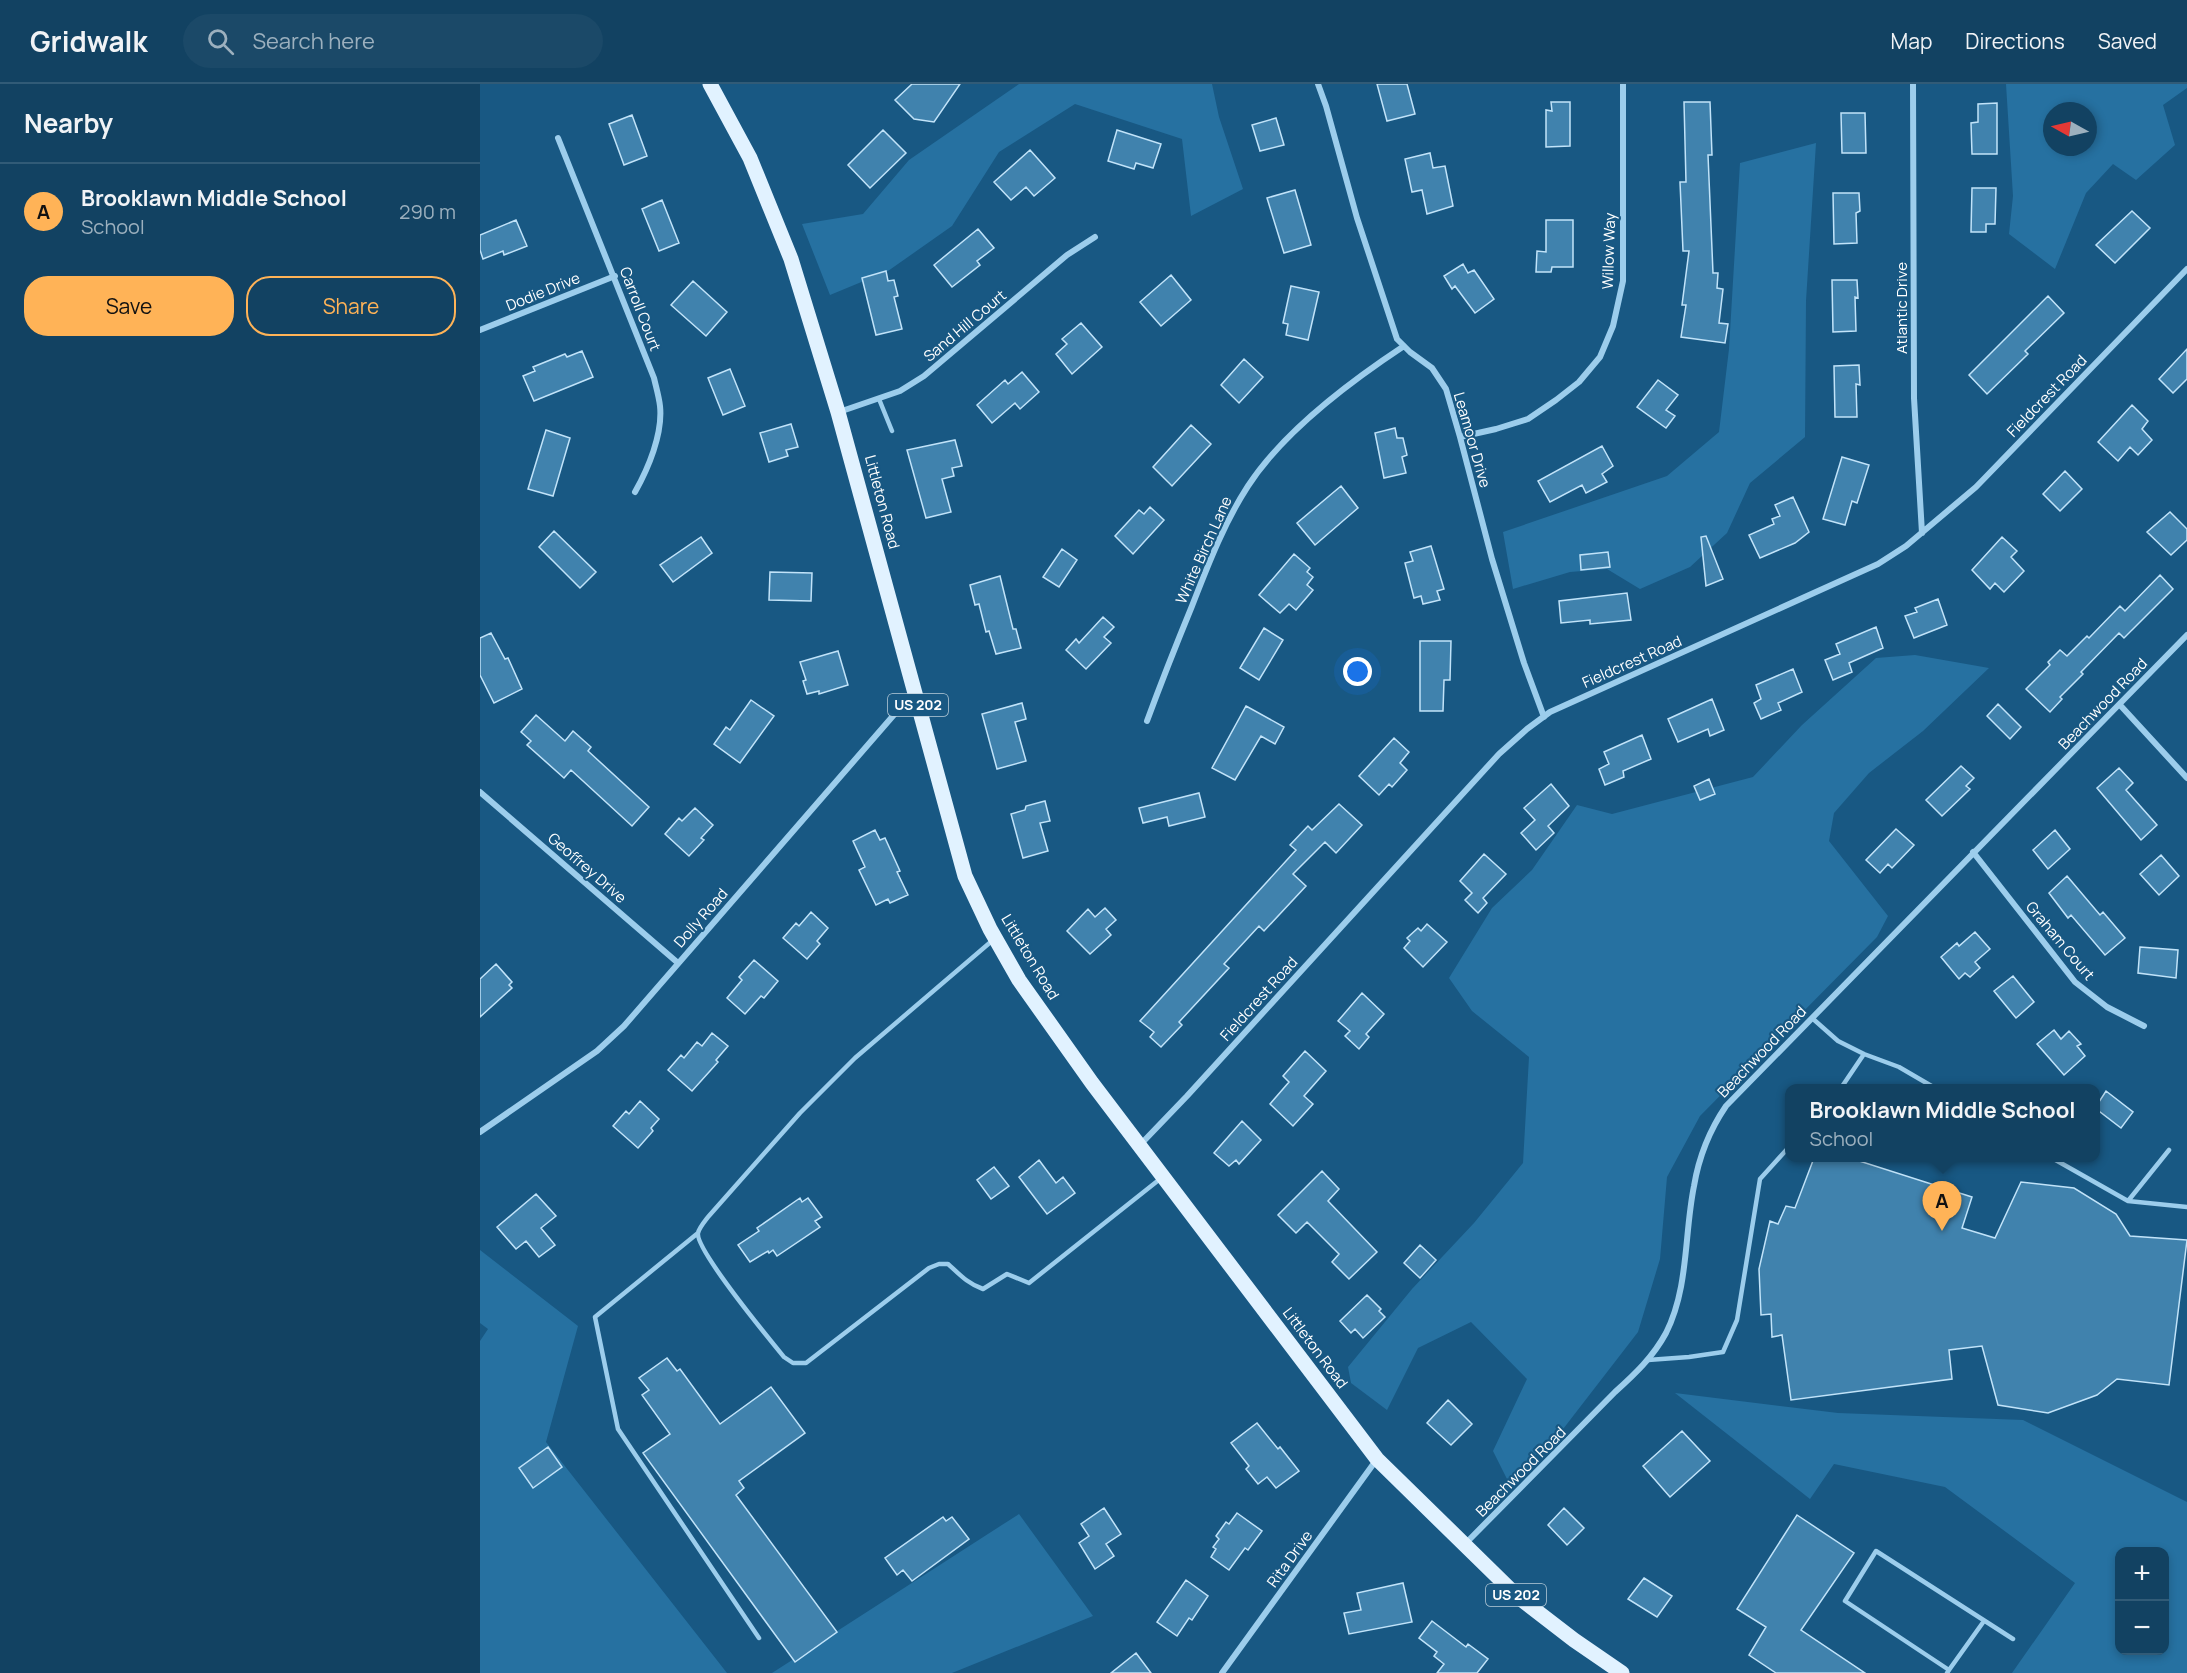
<!DOCTYPE html>
<meta charset="utf-8">
<style>
:root{--surface:#124262;--page:#1b4968;--text:#f1f3f6;--muted:#9cb0be;--line:#315b77;--accent:#ffb357}
body{margin:0;font-family:Manrope,sans-serif;background:var(--page);color:var(--text)}
.controls{position:absolute;right:18px;bottom:18px;display:grid;overflow:hidden;border-radius:12px;box-shadow:0 3px 9px #0003}
.controls button{width:54px;height:54px;display:grid;place-items:center;padding:0;border:0;border-bottom:2px solid var(--line);background:var(--surface);color:var(--text);font:30px sans-serif}
.compass{position:absolute;left:1563px;top:18px;width:54px;height:54px;border-radius:50%;background:var(--surface);box-shadow:0 3px 9px #0003;rotate:278deg}
.you{position:absolute;left:878px;top:588px;width:21px;height:21px;margin:-15px;border:4px solid #fff;border-radius:50%;background:#1a73e8;box-shadow:0 0 0 9px #1a73e833}
.badge{display:grid;place-items:center;width:39px;height:39px;border-radius:50%;background:var(--accent);color:#111;font-size:20px;font-weight:700}
.pin{position:absolute;translate:-50% -50px;filter:drop-shadow(0 2px 3px #0008)}
.pin::after{content:'';position:absolute;top:32px;width:21px;height:18px;background:inherit;clip-path:polygon(0 0,100% 0,50% 100%)}
.popup{position:absolute;left:1305px;top:1000px;width:315px;height:78px;box-sizing:border-box;display:grid;place-content:center;border-radius:12px;background:var(--surface);filter:drop-shadow(0 2px 4px #0005);font-size:20px;white-space:nowrap;color:var(--muted)}
.popup b{font-size:22px;color:var(--text)}
.popup::after{content:'';position:absolute;left:50%;top:100%;margin-left:-12px;border:12px solid transparent;border-top-color:var(--surface)}
.list{margin:0;padding:0;list-style:none}
h2{display:flex;justify-content:space-between;align-items:center;height:78px;margin:0;padding:0 24px;font-size:26px}
h2 small{font-size:20px;font-weight:400;color:var(--muted)}
.list li{display:grid;grid-template-columns:39px 1fr auto;gap:18px;align-items:center;box-sizing:border-box;height:96px;padding:0 24px;border-top:2px solid var(--line)}
.list b{display:block;font-size:22px;white-space:nowrap}
.list p{margin:0;font-size:20px;white-space:nowrap;color:var(--muted)}
.list em{font-size:20px;font-style:normal;color:var(--muted)}
.actions{display:flex;gap:12px;padding:18px 24px}
.actions a{flex:1;padding:14px 0;border:2px solid var(--accent);border-radius:24px;text-align:center;font-size:21px;color:var(--accent)}
.actions .main{background:var(--accent);color:#111}
.icon{flex:none;width:33px;height:33px;fill:none;stroke:currentColor;stroke-width:2;stroke-linecap:round;stroke-linejoin:round}
.map{position:relative;flex:none;width:1707px;height:1589px;overflow:hidden}
header{display:flex;align-items:center;gap:36px;box-sizing:border-box;height:84px;padding:0 30px;background:var(--surface);border-bottom:2px solid var(--line)}
header strong{font-size:28px}
nav{display:flex;gap:33px;margin-inline-start:auto;font-size:21px}
.search{width:420px;height:54px;background:var(--page);display:flex;align-items:center;gap:15px;box-sizing:border-box;padding:0 21px;border-radius:33px;color:var(--muted);font-size:22px}
main{display:flex}
aside{flex:1;background:var(--surface)}
.map>svg:first-child{display:block}
</style>
<header>
<strong>Gridwalk</strong>
<div class="search"><svg class="icon" aria-label="search" viewBox="0 0 24 24"><circle cx="10" cy="10" r="6"/><path d="M15 15l6 6"/></svg>Search here</div>
<nav><a>Map</a><a>Directions</a><a>Saved</a></nav>
</header>
<main>
<aside>
<h2>Nearby<small></small></h2>
<ul class="list">
<li><span class="badge">A</span><div><b>Brooklawn Middle School</b><p>School</p></div><em>290 m</em></li>
</ul>
<div class="actions"><a class="main">Save</a><a>Share</a></div>
</aside>
<div class="map">
<svg width="1707" height="1589" viewBox="0 0 1707 1589">
<rect width="100%" height="100%" fill="#185883"/>
<path fill="#2671a1" fill-rule="evenodd" d="M539,0H732L739,33L763,105L711,132L702,55L595,20L519,68L472,142L408,187L350,211L322,140L383,130L429,76Z
M1526,0H1707V4L1683,21L1695,61L1656,96L1633,80L1606,109L1575,185L1529,150L1533,112ZM1572,27H1608V63H1572Z
M1336,59L1326,217L1325,353L1270,399L1247,449L1210,483L1160,505L1127,485L1090,488L1033,505L1023,448L1187,392L1239,348L1249,265L1260,79Z
M1435,571L1509,584L1443,647L1389,689L1354,729L1349,757L1408,832L1397,853L1220,1032L1187,1093L1180,1175L1158,1248L1080,1349L1028,1397L1013,1367L1047,1295L991,1238L938,1264L907,1326L871,1299L868,1283L932,1205L994,1139L1043,1079L1049,973L992,927L969,894L1012,824L1052,786L1097,721L1132,730L1273,693L1322,641L1396,574Z
M0,1166L98,1242L66,1358L247,1589H0V1257L8,1245L0,1239Z
M1195,1309L1358,1329L1543,1336L1707,1418V1589H1532L1595,1499L1465,1403L1354,1380L1330,1415ZM1640,1468H1684V1566H1640Z
M539,1430L613,1532L472,1589H292Z"/>
<path fill="#4082ad" stroke="#c1e3f9" stroke-width="1.5" d="M432,0H480L454,38L434,35L415,16Z
M897,0H927L935,30L907,37Z
M1071,18H1090V62L1066,63V26L1072,27Z
M1204,18H1230L1232,71H1228L1233,189H1238L1237,204L1243,205L1239,239L1248,240L1245,259L1201,253L1206,221H1202L1209,167H1203L1200,98H1206Z
M1517,19V70H1492L1491,39L1498,38V20Z
M1361,29H1385L1386,69H1362Z
M152,31L167,72L144,81L129,40Z
M796,34L804,61L780,67L772,41Z
M403,46L426,69L390,104L368,81Z
M637,46L681,60L673,84L656,79L654,85L628,77Z
M550,66L575,94L554,112L546,103L531,116L514,98Z
M950,69L953,84L965,82L973,122L947,130L942,106L932,108L925,75Z
M1492,104H1516L1515,140H1506V148H1491Z
M815,106L831,161L804,169L787,114Z
M1353,109H1379L1380,127L1376,129L1377,159L1354,160Z
M182,116L199,159L179,167L162,125Z
M1652,127L1670,144L1635,179L1616,161Z
M36,136L47,162L24,171L23,167L3,175L0,166V151Z
M1066,136H1093V183H1072L1071,188H1056L1057,167L1066,168Z
M498,145L514,164L497,177L500,181L472,203L454,181Z
M983,180L988,189L994,186L1014,215L995,229L975,202L972,205L964,192Z
M406,187L408,197L414,196L418,212L414,213L422,245L396,251L382,194Z
M691,191L711,216L681,242L660,218Z
M1352,196H1377L1378,214L1375,213L1376,247L1353,248Z
M213,197L247,228L226,252L191,221Z
M811,202L839,208L828,256L806,251L808,240L803,239Z
M1568,212L1584,229L1545,267L1548,270L1507,310L1489,291Z
M601,239L622,263L592,290L576,270L587,260L582,255Z
M1707,265V295L1693,309L1679,295Z
M102,267L113,293L54,317L43,292L55,287L53,283L85,270L87,273Z
M764,275L783,293L759,319L741,301Z
M1379,281L1380,301L1376,300L1377,333H1355L1354,282Z
M250,285L265,322L243,331L228,294Z
M542,288L559,308L540,325L535,319L512,339L497,321L525,296L528,300Z
M1178,296L1198,311L1186,326L1195,332L1186,344L1157,323Z
M1652,321L1668,337L1662,345L1672,356L1658,371L1650,363L1638,377L1618,358Z
M311,340L318,363L306,366L308,372L289,378L280,349Z
M711,341L731,360L692,402L673,383Z
M915,344L917,354H923L927,371L922,373L926,389L904,394L895,349Z
M66,346L90,354L73,412L48,405Z
M475,356L482,382L472,384L474,392L462,395L471,428L446,434L427,366Z
M1122,362L1133,382L1122,390L1127,398L1106,409L1102,401L1070,418L1058,397Z
M1362,373L1389,381L1377,419L1372,417L1365,441L1343,435Z
M1585,387L1602,405L1580,427L1563,410Z
M861,402L878,424L835,461L817,439Z
M1313,413L1329,448L1315,459L1280,474L1269,451L1294,440L1292,435L1300,432L1295,421Z
M670,423L684,436L653,470L635,452L659,426L664,430Z
M1690,428L1707,445V456L1691,471L1667,448Z
M74,447L116,488L100,504L59,463Z
M1226,452L1243,495L1226,502L1221,453Z
M221,453L232,469L193,498L180,481Z
M1522,453L1537,467L1531,473L1544,487L1524,508L1515,499L1510,505L1492,486Z
M951,462L964,505L957,507L960,516L943,520L941,512L934,514L925,479L933,477L930,468Z
M582,465L597,476L579,503L563,493Z
M1128,468L1130,483L1101,486L1100,471Z
M814,470L830,484L827,488L833,493L827,501L833,506L816,526L809,520L800,529L779,511Z
M290,488L332,489L331,517L289,516Z
M1680,491L1693,505L1644,554L1639,549L1601,588L1603,590L1580,613L1582,615L1570,628L1546,605L1570,581L1568,578L1580,566L1587,572L1607,552L1609,554L1640,522L1645,527Z
M520,492L533,545H536L541,564L516,570L509,547L506,548L499,520L495,521L490,501Z
M1147,509L1151,536L1110,540V536L1081,539L1079,517Z
M1458,515L1467,541L1434,554L1425,532L1437,528L1435,524Z
M623,533L634,543L624,553L631,559L606,585L586,566L596,555L599,559Z
M1396,543L1403,564L1369,579L1372,588L1353,596L1345,576L1360,570L1356,560Z
M784,544L803,556L779,596L760,584Z
M11,549L25,575L28,574L42,605L14,619L0,591V554Z
M940,557H971L970,596H964L963,627H940Z
M358,567L368,601L339,610V607L327,610L323,597L326,596L320,578Z
M1313,585L1322,608L1298,619L1301,626L1281,635L1274,619L1281,615L1276,601Z
M1232,615L1244,646L1230,652L1228,645L1198,658L1188,635Z
M271,616L294,632L260,679L234,660L246,643L250,646Z
M542,619L546,635L535,638L546,677L517,685L502,630Z
M1518,620L1541,643L1530,655L1507,632Z
M766,622L804,643L795,660L781,652L755,696L732,684Z
M56,631L85,657L93,647L111,663L108,667L169,723L152,742L91,686L84,694L47,661L51,657L41,648Z
M1162,651L1171,675L1143,687L1144,693L1125,701L1119,685L1129,680L1124,668Z
M914,654L929,668L920,679L927,686L912,703L909,700L899,711L879,692Z
M1481,682L1494,694L1486,702L1490,705L1462,732L1446,716Z
M1639,684L1653,699L1646,706L1677,741L1661,756L1617,704Z
M1229,695L1235,710L1220,716L1214,702Z
M1071,700L1089,722L1068,742L1074,749L1056,766L1041,749L1055,736L1044,724Z
M719,709L725,733L689,742L687,733L663,739L659,724Z
M565,717L570,737L560,739L568,767L543,774L531,730L545,726L546,722Z
M859,720L882,741L856,769L845,758L813,790L826,802L784,847L779,842L744,880L749,884L699,938L702,941L681,963L670,953L674,948L660,937L816,766L810,761L828,742L832,746Z
M215,724L233,741L221,754L224,756L209,772L185,750L199,734L202,737Z
M1416,745L1434,761L1412,784L1408,780L1400,789L1386,776Z
M395,746L400,756L405,754L420,787L417,788L428,811L410,819L408,815L396,821L379,786L385,783L373,757Z
M1575,746L1590,765L1568,785L1553,766Z
M1004,770L1026,790L1003,814L1007,819L998,829L985,816L992,809L980,797Z
M1681,771L1699,792L1679,811L1660,790Z
M1587,792L1620,831L1623,828L1645,854L1625,871L1591,831L1588,834L1569,809Z
M625,824L636,836L626,845L631,851L610,870L587,847L608,825L615,833Z
M331,828L348,844L337,857L340,860L327,875L303,854L316,839L319,842Z
M947,840L967,858L943,883L924,864L930,857L927,854L938,844L941,847Z
M1495,848L1510,865L1495,878L1500,884L1490,893L1485,889L1479,895L1461,873L1477,859L1479,862Z
M1660,863L1698,866L1696,894L1658,889Z
M274,876L298,897L284,914L281,912L265,930L247,914L262,896L259,893Z
M16,880L32,898L29,901L32,904L0,933V895Z
M1533,892L1554,918L1536,934L1514,907Z
M882,909L904,930L886,950L889,953L879,965L865,952L870,947L858,937Z
M1574,946L1581,955L1589,947L1601,960L1597,962L1605,972L1584,991L1557,960Z
M232,949L248,962L236,976L238,978L212,1007L188,986L201,971L204,974L217,958L222,962Z
M825,967L846,987L824,1012L833,1020L813,1042L790,1020L809,998L803,992Z
M1626,1007L1653,1028L1641,1044L1615,1024Z
M160,1017L179,1035L171,1044L173,1047L158,1064L133,1042L146,1027L149,1030Z
M762,1037L781,1056L759,1080L756,1076L749,1082L734,1069Z
M1334,1074H1370L1492,1113L1482,1144L1515,1154L1541,1098L1594,1104L1636,1130L1650,1152L1707,1156L1689,1301L1637,1295L1617,1311L1568,1329L1518,1321L1502,1262L1469,1266L1472,1295L1311,1316L1302,1251L1292,1253L1291,1230L1281,1231L1279,1185L1290,1137L1298,1140L1306,1122L1315,1124Z
M559,1076L576,1099L583,1093L595,1109L567,1130L539,1093Z
M514,1083L529,1102L511,1115L497,1096Z
M842,1087L859,1105L848,1117L897,1168L869,1195L852,1178L859,1170L827,1138L816,1149L798,1131Z
M56,1110L76,1132L61,1144L75,1161L59,1173L46,1157L36,1165L17,1143Z
M320,1114L322,1118L328,1114L342,1133L335,1137L340,1143L297,1172L293,1166L289,1169L288,1167L270,1178L258,1161L279,1147L277,1144Z
M940,1161L956,1176L940,1194L924,1179Z
M887,1211L901,1225L899,1227L905,1233L883,1254L875,1245L871,1249L860,1237Z
M187,1274L197,1287L200,1285L240,1340L291,1303L325,1349L259,1397L264,1404L256,1411L357,1548L315,1578L163,1369L190,1350L162,1311L169,1306L159,1294Z
M968,1316L992,1340L971,1361L947,1339Z
M777,1339L798,1365L800,1363L819,1387L796,1404L787,1393L778,1400L766,1385L769,1382L751,1359Z
M1202,1347L1230,1377L1190,1413L1163,1382Z
M68,1363L82,1383L53,1404L39,1384Z
M624,1424L641,1450L626,1460L634,1472L615,1485L599,1459L609,1452L601,1440Z
M1084,1424L1104,1444L1087,1461L1068,1441Z
M757,1429L782,1447L768,1466L765,1464L749,1486L731,1473L736,1465L733,1463L739,1455L736,1452L746,1438L749,1440Z
M1317,1431L1374,1469L1321,1546L1385,1589H1296L1269,1571L1286,1543L1257,1525Z
M463,1433L466,1437L472,1433L489,1455L432,1497L423,1486L417,1491L405,1474Z
M1164,1494L1192,1512L1177,1533L1148,1515Z
M706,1496L728,1512L712,1536L709,1534L697,1552L677,1538Z
M923,1499L932,1538L869,1550L864,1529L881,1526L877,1509Z
M952,1537L986,1563L988,1560L1008,1575L997,1589H957L964,1580L954,1572L957,1568L939,1554Z
M656,1569L671,1589H631Z"/>
<g fill="none" stroke-linecap="round" stroke-linejoin="round">
<path stroke="#9ccdec" stroke-width="4.5" d="M399,315L412,347
M513,856L375,974L320,1029L228,1133C225,1137 219,1144 218,1149C215,1165 290,1256 304,1273L313,1279H326L449,1184L459,1180H468C479,1190 488,1200 503,1205L527,1190L549,1199L680,1095
M1332,934L1358,957L1384,970L1419,983L1455,1004
M1361,1004L1384,970
M1572,1074L1648,1117L1689,1066
M1648,1117L1707,1123
M218,1149L115,1233L138,1345L279,1554
M1168,1276L1209,1273L1243,1268L1257,1236L1280,1095L1309,1063
M1469,1586L1504,1537
M1467,1589L1469,1586L1365,1517L1396,1467L1533,1555"/>
<path stroke="#9ccdec" stroke-width="6" d="M838,0L846,22L877,134L917,255L930,268L952,284L966,305L980,353L1012,475L1044,579L1064,633
M1433,0L1434,314L1442,449
M78,54L174,294C176,303 179,313 180,322C183,350 168,385 155,408
M0,246L135,192
M359,328L420,307L444,292L587,171L615,153
M980,353L1016,345L1048,335L1076,316L1099,298L1120,273L1133,242L1143,197V0
M1640,621L1707,694
M667,637C681,599 696,561 712,522C728,481 744,439 768,402C803,348 871,297 924,262
M0,708L198,879
M1493,768L1595,898L1627,923L1664,942
M0,1048L117,967L144,942L432,610
M660,1061L707,1012L1019,670L1047,645L1070,628L1398,480L1426,462L1496,403L1707,185
M985,1460L1135,1308C1155,1290 1173,1273 1186,1249C1209,1203 1204,1151 1214,1102C1219,1072 1229,1047 1246,1022L1707,551
M742,1589L897,1375"/>
<path stroke="#e1f2ff" stroke-width="15" d="M230,0L270,74L311,175L358,328L485,792L510,845L539,896L612,999L897,1375L1037,1512L1094,1556L1142,1589"/>
</g>
<g text-anchor="middle" stroke-width="4.5" stroke-linejoin="round" paint-order="stroke">
<g fill="#185883" stroke="#bacdda" stroke-width="1.5">
<rect x="408" y="610" width="60" height="22" rx="4.5"/>
<rect x="1006" y="1500" width="60" height="22" rx="4.5"/>
</g>
<g font-size="14" font-weight="bold" fill="#fff">
<text x="438" y="626">US 202</text>
<text x="1036" y="1516">US 202</text>
</g>
<g font-size="15" fill="#fff" stroke="#185883">
<text transform="translate(1129 167) rotate(-88)" y="5">Willow Way</text>
<text transform="translate(63 208) rotate(-22)" y="5">Dodie Drive</text>
<text transform="translate(1422 224) rotate(-90)" y="5">Atlantic Drive</text>
<text transform="translate(160 225) rotate(69)" y="5">Carroll Court</text>
<text transform="translate(485 242) rotate(-40)" y="5">Sand Hill Court</text>
<text transform="translate(1567 312) rotate(-46)" y="5">Fieldcrest Road</text>
<text transform="translate(992 356) rotate(74)" y="5">Leamoor Drive</text>
<text transform="translate(402 418) rotate(75)" y="5">Littleton Road</text>
<text transform="translate(724 466) rotate(-66)" y="5">White Birch Lane</text>
<text transform="translate(1152 578) rotate(-24)" y="5">Fieldcrest Road</text>
<text transform="translate(1623 620) rotate(-46)" y="5">Beachwood Road</text>
<text transform="translate(107 784) rotate(41)" y="5">Geoffrey Drive</text>
<text transform="translate(221 834) rotate(-49)" y="5">Dolly Road</text>
<text transform="translate(1580 857) rotate(50)" y="5">Graham Court</text>
<text transform="translate(550 873) rotate(59)" y="5">Littleton Road</text>
<text transform="translate(779 915) rotate(-48)" y="5">Fieldcrest Road</text>
<text transform="translate(1282 968) rotate(-46)" y="5">Beachwood Road</text>
<text transform="translate(835 1264) rotate(53)" y="5">Littleton Road</text>
<text transform="translate(1041 1388) rotate(-45)" y="5">Beachwood Road</text>
<text transform="translate(810 1475) rotate(-54)" y="5">Rita Drive</text>
</g>
</g>
</svg>
<div class="controls">
<button>+</button>
<button>−</button>
</div>
<svg class="compass" viewBox="-18 -18 36 36"><path d="M0-13l5 13h-10z" fill="#e53935"/><path d="M0 13l5-13h-10z" fill="#9cb0be"/></svg>
<div class="you"></div>
<div class="pin badge" style="left:1462px;top:1147px">A</div>
<div class="popup"><b>Brooklawn Middle School</b>School</div>
</div>
</main>
